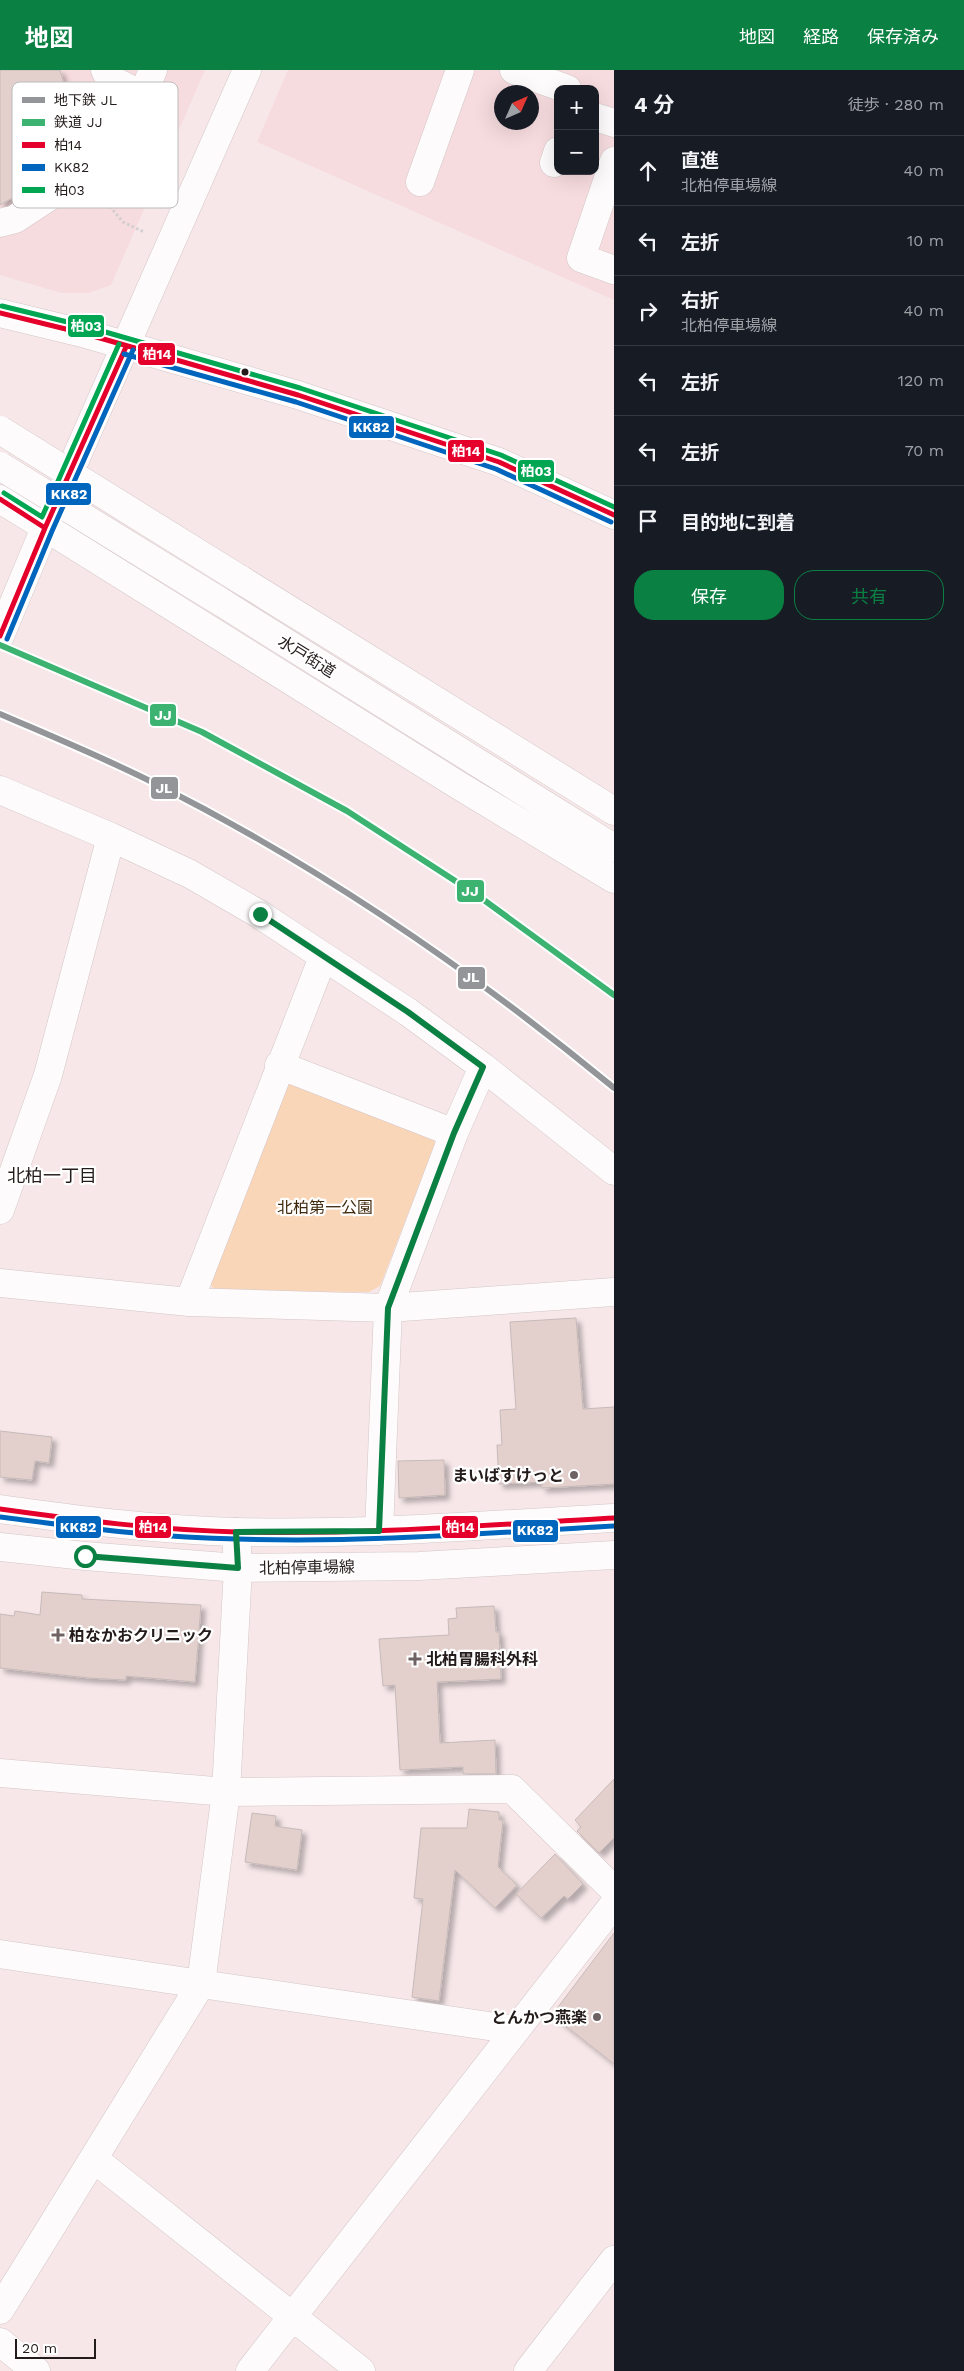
<!DOCTYPE html>
<html lang="ja">
<meta charset="utf-8">
<style>
:root{--surface:#171b24;--page:#242831;--text:#f1f3f6;--muted:#9ea1a6;--line:#363941;--accent:#0b8043}
body{margin:0;font-family:"Work Sans","Noto Sans JP",sans-serif;background:var(--page);color:var(--text)}
.controls{position:absolute;right:15px;top:15px;display:grid;overflow:hidden;border-radius:10px;box-shadow:0 5px 20px #0002}
.controls button{width:45px;height:45px;display:grid;place-items:center;padding:0;border:0;border-bottom:1px solid var(--line);background:var(--surface);color:var(--text);font:25px sans-serif}
.compass{position:absolute;left:494px;top:15px;width:45px;height:45px;border-radius:50%;background:var(--surface);box-shadow:0 5px 20px #0002;rotate:45deg}
.scale{position:absolute;left:15px;bottom:12px;width:81px;box-sizing:border-box;padding-left:5px;border:2px solid #241b1b;border-top:0;font-size:14px;line-height:18px;white-space:nowrap;color:#241b1b;-webkit-text-stroke:4px #fff;paint-order:stroke}
.stop{position:absolute;width:15px;height:15px;margin:-11px;border:4px solid #0b8043;border-radius:50%;background:#fff}
.stop.end{background:#0b8043;border-color:#fff;box-shadow:0 1px 5px #0008}
.list{margin:0;padding:0;list-style:none}
h2{display:flex;justify-content:space-between;align-items:center;height:65px;margin:0;padding:0 20px;font-size:21px}
h2 small{font-size:16px;font-weight:400;color:var(--muted)}
.list li{display:grid;grid-template-columns:32px 1fr auto;gap:15px;align-items:center;box-sizing:border-box;height:70px;padding:0 20px;border-top:1px solid var(--line)}
.list b{display:block;font-size:19px;white-space:nowrap}
.list p{margin:0;font-size:16px;white-space:nowrap;color:var(--muted)}
.list em{font-size:16px;font-style:normal;color:var(--muted)}
.actions{display:flex;gap:10px;padding:15px 20px}
.actions a{flex:1;padding:11px 0;border:1px solid var(--accent);border-radius:20px;text-align:center;font-size:18px;color:var(--accent)}
.actions .main{background:var(--accent);color:#fff}
.icon{flex:none;width:28px;height:28px;fill:none;stroke:currentColor;stroke-width:2;stroke-linecap:round;stroke-linejoin:round}
.map{position:relative;flex:none;width:614px;height:2301px;overflow:hidden}
header{display:flex;align-items:center;gap:30px;box-sizing:border-box;height:70px;padding:0 25px;background:var(--accent);color:#fff}
header strong{font-size:24px}
nav{display:flex;gap:28px;margin-inline-start:auto;font-size:18px}
main{display:flex}
aside{flex:1;background:var(--surface)}
.map>svg:first-child{display:block}
</style>
<header>
<strong>地図</strong>
<nav><a>地図</a><a>経路</a><a>保存済み</a></nav>
</header>
<main>
<div class="map">
<svg width="614" height="2301" viewBox="0 0 614 2301">
<defs>
<filter id="shadow"><feDropShadow dx="4.5" dy="4.5" stdDeviation="2.5" flood-color="#0004"/></filter>
</defs>
<rect width="100%" height="100%" fill="#f7e7e9"/>
<path fill="#f7dcdf" fill-rule="evenodd" d="M0,0H205L111,215L88,223H61L0,205Z
M288,0H614V230L257,72ZM558,19H595V101H558ZM502,22H532V52H502Z"/>
<path fill="#fad6b8" d="M299,1011L432,1063L435,1074L380,1216L369,1222L215,1221L209,1212L287,1014Z"/>
<path fill="#e3d0cd" stroke="#c6bab9" filter="url(#shadow)" d="M0,0H60L65,18L64,48L57,76L43,101L24,121L0,135Z
M576,1248L583,1339L614,1337V1414L542,1418V1412L499,1414L497,1375H502L500,1340L516,1339L510,1252Z
M0,1361L52,1367L49,1393L35,1391L32,1410L0,1407Z
M444,1390L445,1425L399,1428L398,1391Z
M42,1522L82,1525V1529L201,1535L195,1612L126,1606V1610L89,1608L0,1598V1544L14,1546L15,1541L40,1545Z
M494,1536L496,1562H499L501,1609L437,1612L440,1673L495,1670L496,1704H463V1697L400,1700L395,1615L383,1616L379,1569L449,1565L448,1549L457,1548L456,1538Z
M614,1709V1768L599,1783L577,1761L581,1757L575,1750Z
M469,1739L499,1742V1750H503L498,1797L517,1815L495,1838L455,1800L439,1931L412,1927L423,1829L414,1828L421,1758H467Z
M252,1743L276,1746L275,1756L302,1760L297,1800L245,1792Z
M555,1784L583,1814L568,1829L564,1826L541,1848L516,1824Z
M614,1863V1994L552,1945Z"/>
<g fill="none" stroke-linecap="round" stroke-linejoin="round">
<defs>
<path id="minor" d="M105,0L110,9L142,25
M514,0L567,19
M595,47L614,53
M614,91L581,188L614,200
M554,93L558,81
M420,112L460,0
M0,153L15,149L99,94L124,70L153,0
M0,243L86,264L298,325L499,392L614,445
M45,458L247,0
M0,720L111,767L190,804L259,844L408,942L483,997L614,1101
M279,995L454,1063
M0,1140L48,1005L111,767
M0,1213L189,1232L388,1238L614,1222
M189,1232L323,887
M379,1461L388,1238L454,1063L483,997
M0,1703L226,1722L512,1719L614,1820
M0,1884L201,1914L226,1722L238,1498L236,1462
M94,2089L361,2301
M0,2240L201,1914L516,1960
M0,2272L36,2301
M250,2301L614,1834
M528,2301L614,2190"/>
<path id="major" d="M0,566L45,458
M0,1439C78,1450 158,1460 237,1462C362,1465 488,1455 614,1448
M0,1477L85,1486L238,1498L419,1496L614,1485"/>
<path id="highway" d="M0,429L458,715L614,809
M238,508L614,741
M221,532L614,778"/>
</defs>
<use href="#minor" stroke="#d3c6c7" stroke-width="29"/>
<use href="#major" stroke="#d3c6c7" stroke-width="29"/>
<use href="#highway" stroke="#d3c6c7" stroke-width="29"/>
<path stroke="#d3ced0" stroke-width="3" stroke-dasharray="2.5 2.5" stroke-linecap="butt" d="M100,125L123,152L144,162"/>
<use href="#minor" stroke="#fefbfc" stroke-width="28"/>
<use href="#major" stroke="#fefbfc" stroke-width="28"/>
<use href="#highway" stroke="#fefbfc" stroke-width="28"/>
<defs>
<path id="highway-bridge" d="M0,360L238,508
M0,396L221,532"/>
</defs>
<use href="#highway-bridge" stroke="#d3c6c7" stroke-width="29" stroke-linecap="butt"/>
<use href="#highway-bridge" stroke="#fefbfc" stroke-width="28"/>
<defs>
<path id="bus-1" d="M0,243L86,264L298,325L499,392L614,445
M0,429L45,458
M0,566L45,458L126,277
M0,1439C79,1450 157,1460 237,1462C363,1465 488,1455 614,1448"/>
<path id="bus-2" d="M124,284L296,332L496,399L611,452
M7,569L52,461L133,280
M0,1447C79,1457 157,1468 237,1469C363,1473 488,1463 614,1456"/>
<path id="bus-3" d="M2,236L88,257L300,318L501,385L614,437
M4,423L42,447L119,274"/>
</defs>
<use href="#bus-1" stroke="#fff" stroke-width="9"/>
<use href="#bus-2" stroke="#fff" stroke-width="9"/>
<use href="#bus-3" stroke="#fff" stroke-width="9"/>
<use href="#bus-1" stroke="#e4002b" stroke-width="5"/>
<use href="#bus-2" stroke="#0065bd" stroke-width="5"/>
<use href="#bus-3" stroke="#00a651" stroke-width="5"/>
<defs>
<path id="rail-1" d="M0,575L202,662L347,741L477,825L614,925"/>
</defs>
<use href="#rail-1" stroke="#fff" stroke-width="10"/>
<use href="#rail-1" stroke="#3cb371" stroke-width="6"/>
<defs>
<path id="metro-1" d="M0,644C51,666 102,687 152,712C318,795 471,900 614,1018"/>
</defs>
<use href="#metro-1" stroke="#fff" stroke-width="10"/>
<use href="#metro-1" stroke="#939598" stroke-width="6"/>
</g>
<g fill="none" stroke-linecap="round" stroke-linejoin="round">
<path stroke="#0b8043" stroke-width="6" d="M85,1486L238,1498L236,1462L379,1461L388,1238L454,1063L483,997L408,942L260,844"/>
</g>
<circle fill="#241b1b" stroke="#fff" stroke-width="2" cx="245" cy="302" r="4.5"/>
<g fill="#6e6263" stroke="#fff" stroke-width="2">
<circle cx="574" cy="1405" r="5"/>
<path d="M55.5 1557.5h5v5h5v5h-5v5h-5v-5h-5v-5h5z"/>
<path d="M412.5 1581.5h5v5h5v5h-5v5h-5v-5h-5v-5h5z"/>
<circle cx="597" cy="1947" r="5"/>
</g>
<g text-anchor="middle" stroke-width="4.5" stroke-linejoin="round" paint-order="stroke">
<g font-size="16" fill="#241b1b" stroke="#fff">
<text transform="translate(307 586) rotate(32)" y="6">水戸街道</text>
<text transform="translate(307 1497) rotate(-1)" y="6">北柏停車場線</text>
</g>
<g font-size="16" fill="#402a0e" stroke="#fff">
<text x="325" y="1143">北柏第一公園</text>
</g>
<g font-size="16" font-weight="bold" fill="#241b1b" stroke="#fff" text-anchor="end">
<text x="564" y="1411">まいばすけっと</text>
<text x="69" y="1571" text-anchor="start">柏なかおクリニック</text>
<text x="426" y="1595" text-anchor="start">北柏胃腸科外科</text>
<text x="587" y="1953">とんかつ燕楽</text>
</g>
<g font-size="18" fill="#241b1b" stroke="#fff">
<text x="52" y="1112">北柏一丁目</text>
</g>
</g>
<rect x="12" y="12" width="166" height="126" rx="8" fill="#fff" stroke="#bdbbbb" stroke-width="1"/>
<rect x="22" y="27" width="23" height="6" fill="#939598"/>
<rect x="22" y="49" width="23" height="7" fill="#3cb371"/>
<rect x="22" y="72" width="23" height="6" fill="#e4002b"/>
<rect x="22" y="94" width="23" height="7" fill="#0065bd"/>
<rect x="22" y="117" width="23" height="6" fill="#00a651"/>
<g font-size="14" fill="#241b1b">
<text x="54" y="35">地下鉄 JL</text>
<text x="54" y="57">鉄道 JJ</text>
<text x="54" y="80">柏14</text>
<text x="54" y="102">KK82</text>
<text x="54" y="125">柏03</text>
</g>
<g stroke="#fff" stroke-width="2">
<rect x="67" y="244" width="38" height="24" rx="5" fill="#00a651"/>
<rect x="137" y="272" width="39" height="24" rx="5" fill="#e4002b"/>
<rect x="348" y="345" width="47" height="24" rx="5" fill="#0065bd"/>
<rect x="447" y="369" width="38" height="24" rx="5" fill="#e4002b"/>
<rect x="517" y="389" width="38" height="24" rx="5" fill="#00a651"/>
<rect x="45" y="412" width="47" height="24" rx="5" fill="#0065bd"/>
<rect x="149" y="633" width="28" height="24" rx="5" fill="#3cb371"/>
<rect x="150" y="706" width="29" height="24" rx="5" fill="#939598"/>
<rect x="456" y="809" width="29" height="24" rx="5" fill="#3cb371"/>
<rect x="457" y="896" width="29" height="24" rx="5" fill="#939598"/>
<rect x="55" y="1445" width="47" height="24" rx="5" fill="#0065bd"/>
<rect x="441" y="1445" width="38" height="24" rx="5" fill="#e4002b"/>
<rect x="134" y="1445" width="38" height="24" rx="5" fill="#e4002b"/>
<rect x="512" y="1449" width="47" height="24" rx="5" fill="#0065bd"/>
</g>
<g font-size="14" text-anchor="middle" font-weight="bold" fill="#fff">
<text x="86" y="261">柏03</text>
<text x="157" y="289">柏14</text>
<text x="371" y="362">KK82</text>
<text x="466" y="386">柏14</text>
<text x="536" y="406">柏03</text>
<text x="69" y="429">KK82</text>
<text x="163" y="650">JJ</text>
<text x="164" y="723">JL</text>
<text x="470" y="826">JJ</text>
<text x="471" y="912">JL</text>
<text x="78" y="1462">KK82</text>
<text x="460" y="1462">柏14</text>
<text x="153" y="1462">柏14</text>
<text x="535" y="1465">KK82</text>
</g>
</svg>
<div class="controls">
<button>+</button>
<button>−</button>
</div>
<svg class="compass" viewBox="-18 -18 36 36"><path d="M0-13l5 13h-10z" fill="#e53935"/><path d="M0 13l5-13h-10z" fill="#9ea1a6"/></svg>
<div class="scale">20 m</div>
<div class="stop" style="left:85px;top:1486px"></div>
<div class="stop end" style="left:260px;top:844px"></div>
</div>
<aside>
<h2>4 分<small>徒歩 · 280 m</small></h2>
<ul class="list">
<li><svg class="icon" aria-label="ahead" viewBox="0 0 24 24"><path d="M12 20V5M6 11l6-6 6 6"/></svg><div><b>直進</b><p>北柏停車場線</p></div><em>40 m</em></li>
<li><svg class="icon" aria-label="left" viewBox="0 0 24 24"><path d="M17 20v-9H6M10 6l-5 5 5 5"/></svg><div><b>左折</b></div><em>10 m</em></li>
<li><svg class="icon" aria-label="right" viewBox="0 0 24 24"><path d="M7 20v-9h11M14 6l5 5-5 5"/></svg><div><b>右折</b><p>北柏停車場線</p></div><em>40 m</em></li>
<li><svg class="icon" aria-label="left" viewBox="0 0 24 24"><path d="M17 20v-9H6M10 6l-5 5 5 5"/></svg><div><b>左折</b></div><em>120 m</em></li>
<li><svg class="icon" aria-label="left" viewBox="0 0 24 24"><path d="M17 20v-9H6M10 6l-5 5 5 5"/></svg><div><b>左折</b></div><em>70 m</em></li>
<li><svg class="icon" aria-label="arrive" viewBox="0 0 24 24"><path d="M6 21V4h12l-3 4 3 4H6"/></svg><div><b>目的地に到着</b></div></li>
</ul>
<div class="actions"><a class="main">保存</a><a>共有</a></div>
</aside>
</main>
